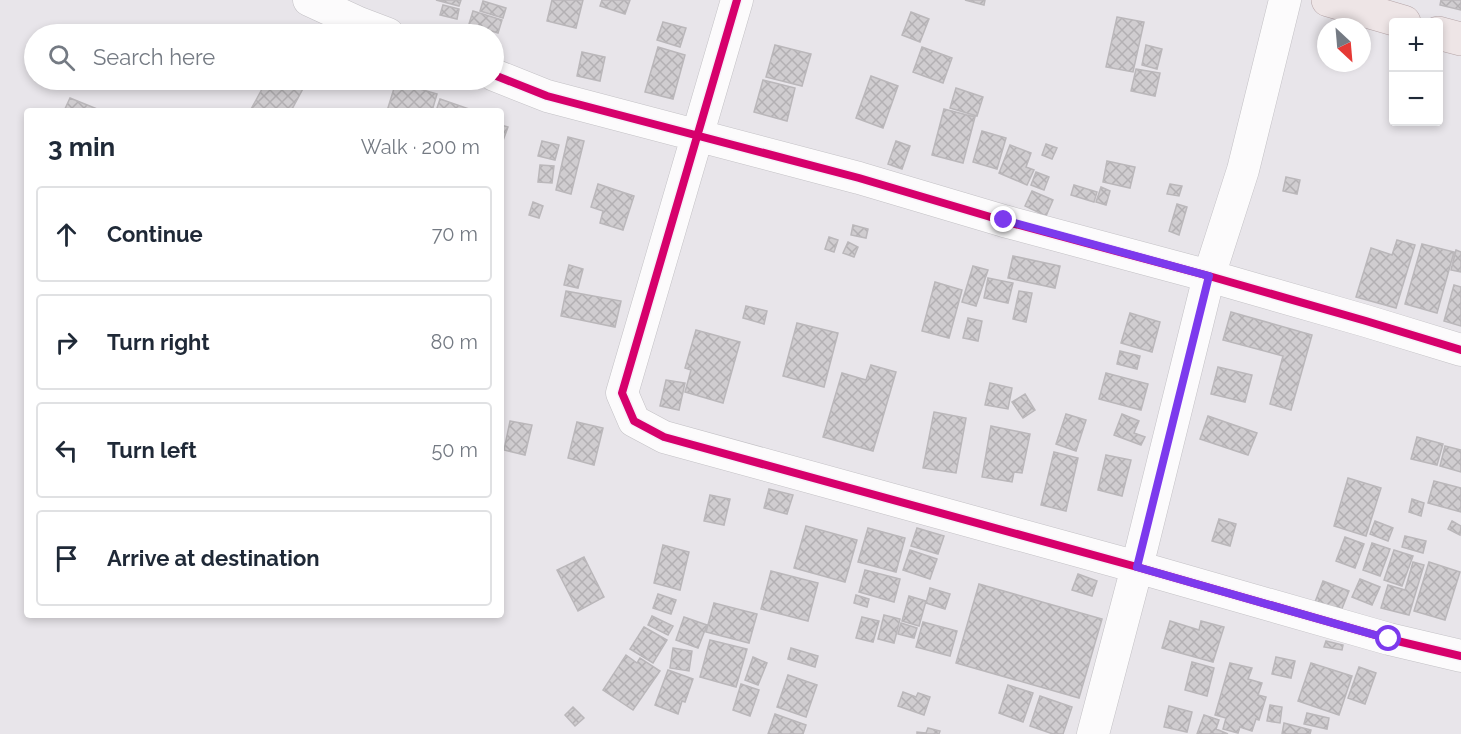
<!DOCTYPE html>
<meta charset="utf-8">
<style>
:root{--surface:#fff;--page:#f2f2f3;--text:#1f2937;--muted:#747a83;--line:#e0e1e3}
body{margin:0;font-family:Raleway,sans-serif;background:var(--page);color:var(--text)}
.controls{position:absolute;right:18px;top:18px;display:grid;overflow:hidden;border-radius:6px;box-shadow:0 3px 9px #0003}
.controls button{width:54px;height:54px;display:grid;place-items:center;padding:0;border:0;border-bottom:2px solid var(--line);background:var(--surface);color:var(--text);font:30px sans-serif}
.compass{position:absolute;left:1317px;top:18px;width:54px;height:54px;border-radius:50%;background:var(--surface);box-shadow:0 3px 9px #0003;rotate:154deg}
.stop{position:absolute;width:18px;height:18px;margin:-14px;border:4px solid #7c3aed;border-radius:50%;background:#fff}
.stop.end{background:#7c3aed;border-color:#fff;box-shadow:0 2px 6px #0008}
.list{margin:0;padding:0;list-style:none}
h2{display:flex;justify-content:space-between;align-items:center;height:78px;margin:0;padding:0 24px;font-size:26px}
h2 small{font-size:20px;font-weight:400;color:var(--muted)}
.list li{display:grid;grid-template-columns:39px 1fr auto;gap:18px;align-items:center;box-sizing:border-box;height:96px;margin:0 12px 12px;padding:0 12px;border:2px solid var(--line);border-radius:6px}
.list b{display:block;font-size:22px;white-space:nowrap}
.list em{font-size:20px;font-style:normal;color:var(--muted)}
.icon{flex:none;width:33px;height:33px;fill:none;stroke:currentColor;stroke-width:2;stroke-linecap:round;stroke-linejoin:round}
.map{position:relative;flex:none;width:1461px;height:734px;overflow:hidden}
.search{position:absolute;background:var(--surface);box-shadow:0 3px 9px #0003;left:24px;top:24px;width:480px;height:66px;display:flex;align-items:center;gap:15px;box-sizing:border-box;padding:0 21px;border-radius:33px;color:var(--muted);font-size:22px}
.panel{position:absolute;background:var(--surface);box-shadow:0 3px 9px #0003;left:24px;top:108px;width:480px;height:510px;border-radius:6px}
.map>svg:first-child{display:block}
</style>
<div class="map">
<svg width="1461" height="734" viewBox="0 0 1461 734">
<defs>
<pattern id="building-cross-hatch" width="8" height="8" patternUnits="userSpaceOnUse" patternTransform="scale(1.5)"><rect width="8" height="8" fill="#d0cdd0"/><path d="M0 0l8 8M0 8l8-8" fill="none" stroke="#b3b0b3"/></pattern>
</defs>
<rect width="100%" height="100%" fill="#e8e5ea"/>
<path fill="url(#building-cross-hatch)" stroke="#bab7ba" stroke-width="1.5" d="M436,0H461L459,6Z
M552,0H583L576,28L547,21Z
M602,0H630L625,14L600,6Z
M965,0H985L984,5Z
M1441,0H1461V10L1440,5Z
M483,1L506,8L503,18L480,11Z
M443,5L459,9L457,19L440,15Z
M473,11L502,20L498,33L469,24Z
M911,12L929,19L920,42L902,35Z
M1117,17L1144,22L1133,72L1106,67Z
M663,22L686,28L680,47L657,40Z
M775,45L811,54L802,86L766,77Z
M1146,45L1162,49L1157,69L1142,65Z
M658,47L685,55L673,99L645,92Z
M922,47L952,58L943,83L913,72Z
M582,52L605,57L600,81L577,76Z
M1136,69L1160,73L1155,96L1131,91Z
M871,76L898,86L883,128L856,118Z
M267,80H305L307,81L291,111H250Z
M763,80L795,88L787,121L754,112Z
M396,82L437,94L432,111H387Z
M956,88L983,97L977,116L950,108Z
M70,98L102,111H64Z
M440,99L472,110V111H436Z
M944,109L975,117L963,163L932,155Z
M501,125L508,127L501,146Z
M982,131L1006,138L997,169L973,162Z
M568,137L584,141L571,194L556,190Z
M542,141L559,145L555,160L538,156Z
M896,141L910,146L902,169L888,164Z
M1046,144L1057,148L1052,159L1042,155Z
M1010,145L1031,153L1026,167L1034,170L1027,185L999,173Z
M1107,161L1135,167L1130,188L1103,182Z
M540,165L554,166L552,183L538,182Z
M1036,172L1049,177L1044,190L1031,185Z
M1286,177L1300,180L1297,194L1283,191Z
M598,184L634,196L623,230L600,223L603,211L591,207Z
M1170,184L1182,186L1179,196L1167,194Z
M1074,185L1097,192L1094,202L1071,195Z
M1101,187L1110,191L1106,205L1096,202Z
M1032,191L1053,200L1046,216L1025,206Z
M533,202L543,206L539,218L529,215Z
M1177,204L1187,207L1179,235L1169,231Z
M853,225L868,229L866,238L851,235Z
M829,237L838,240L834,252L825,249Z
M1397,240L1415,245L1396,308L1356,297L1371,248L1392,255Z
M848,242L858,247L854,257L843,253Z
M1422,244L1454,252L1437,313L1405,304Z
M1456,250L1461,252V272L1451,270Z
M1013,256L1060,266L1055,288L1008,278Z
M569,265L583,269L578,288L564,285Z
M973,266L988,270L976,306L962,302Z
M988,278L1013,283L1008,303L984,298Z
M935,282L962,290L949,338L922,331Z
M1454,285L1461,287V326L1444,321Z
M566,291L621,301L615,327L561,316Z
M1019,291L1032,293L1026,322L1013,319Z
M746,306L767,311L764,324L743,318Z
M1231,312L1312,335L1291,410L1270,404L1283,356L1223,340Z
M1130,313L1160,322L1152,352L1121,343Z
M968,318L982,321L978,341L963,338Z
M797,323L838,333L824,387L783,376Z
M696,330L740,342L723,403L685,392L691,370L685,368Z
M1120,351L1140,356L1137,369L1117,364Z
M871,365L896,372L873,451L823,437L842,373L866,380Z
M1218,367L1252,375L1245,402L1211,394Z
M1106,373L1148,384L1141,410L1099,399Z
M666,380L685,383L679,410L660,406Z
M990,383L1012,388L1008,409L985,405Z
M1025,394L1035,410L1023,418L1012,402Z
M934,412L966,418L956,473L923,468Z
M1066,414L1086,420L1076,451L1056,444Z
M1122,414L1139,421L1134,433L1145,437L1141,445L1114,435Z
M1208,416L1257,433L1248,455L1200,439Z
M510,421L532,425L525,455L504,450Z
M577,422L603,428L594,465L568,458Z
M991,426L1030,434L1022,473L1014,472L1012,482L982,477Z
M1417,437L1443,444L1437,465L1411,459Z
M1445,446L1461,450V472L1440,466Z
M1054,452L1078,458L1066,511L1041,505Z
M1106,455L1131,460L1122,496L1098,490Z
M1348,478L1381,488L1366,536L1334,526Z
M1434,481L1461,488V512L1428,503Z
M769,489L793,495L787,514L764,508Z
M710,495L730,499L724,525L704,521Z
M1412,499L1424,503L1421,516L1409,512Z
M1219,519L1236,524L1230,546L1212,541Z
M1375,521L1393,528L1388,541L1370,534Z
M1452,521L1461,526L1460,535L1448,529Z
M806,526L857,540L845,582L794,568Z
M868,528L905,538L896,572L858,562Z
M917,528L944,536L938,554L911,546Z
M1405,536L1426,541L1423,553L1402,547Z
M1345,537L1364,544L1355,568L1336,561Z
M1372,543L1390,549L1380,576L1363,570Z
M663,545L689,552L680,590L654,583Z
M910,550L937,559L930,579L903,570Z
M1394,550L1413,556L1402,586L1384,580Z
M584,557L604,597L578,611L557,570Z
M1413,562L1424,565L1409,615L1381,608L1388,585L1405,590Z
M1429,562L1460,572L1445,620L1414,611Z
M865,570L900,579L894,602L859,592Z
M771,571L818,583L808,621L761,609Z
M1078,574L1097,581L1092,596L1072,590Z
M1360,579L1380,587L1372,605L1352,597Z
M1323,581L1349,591L1341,611L1315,602Z
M979,584L1102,619L1079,698L956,663Z
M930,588L950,594L945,609L926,603Z
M658,594L676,600L671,614L653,608Z
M856,595L869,599L867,607L854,603Z
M909,596L926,601L919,626L902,621Z
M714,603L757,614L749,643L706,632Z
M884,615L900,619L894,643L878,639Z
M652,616L673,626L668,635L648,625Z
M684,617L707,625L698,648L676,640Z
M862,617L879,621L873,642L856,638Z
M1170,621L1199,630L1201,621L1224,627L1213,662L1162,648Z
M923,622L957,631L950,656L916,647Z
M901,623L917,628L914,638L898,634Z
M644,627L667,640L653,663L630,649Z
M710,640L747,649L736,687L700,677Z
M1326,641L1343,645L1342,650L1324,647Z
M673,648L692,651L689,671L670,668Z
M791,648L818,656L815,667L788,659Z
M626,655L637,663L640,658L660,671L633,710L603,690Z
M753,657L767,663L758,685L745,680Z
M1276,657L1295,661L1291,678L1272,674Z
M1192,662L1214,668L1207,696L1185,690Z
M1230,663L1252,668L1248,679L1262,683L1258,695L1266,697L1259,720L1256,719L1252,731L1240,727L1238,733L1223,729L1226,718L1215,715Z
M1311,663L1352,676L1339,715L1298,701Z
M1359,667L1376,673L1365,704L1348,698Z
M668,670L693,679L685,702L682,701L678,714L655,705Z
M788,675L817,685L806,717L777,707Z
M741,684L759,690L750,716L733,710Z
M1008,685L1033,693L1023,722L999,713Z
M903,692L916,697L918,693L930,697L924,715L898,706Z
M1040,696L1072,707L1063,734H1053L1030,726Z
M1270,705L1282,707L1280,723L1267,721Z
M1169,706L1192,712L1187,732L1164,727Z
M573,707L584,718L575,726L565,715Z
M1307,713L1329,718L1327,729L1304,724Z
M775,714L806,725L803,734H768Z
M1204,715L1219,720L1216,729L1228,734H1197Z
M1284,723L1311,730L1310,734H1282Z
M928,728L940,731L939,734H917V732L926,733Z"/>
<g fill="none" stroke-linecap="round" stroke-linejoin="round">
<defs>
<path id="minor" d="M309,0L359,23L388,34
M737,0L622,393L634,421L664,437L1137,567L1389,639L1461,656
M494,75L547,96L859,178L1004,221L1209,276L1366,321L1461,350
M1093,734L1137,567L1209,276L1243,170L1285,0"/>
<path id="primary" d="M1328,0L1404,22
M1438,33L1461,39"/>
</defs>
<use href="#minor" stroke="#c3c1c5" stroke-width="33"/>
<use href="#primary" stroke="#b5a5a8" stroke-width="34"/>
<use href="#minor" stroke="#fcfbfc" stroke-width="32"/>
<use href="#primary" stroke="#eee5e6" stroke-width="33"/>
<defs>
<path id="cycleway" d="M737,0L622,393L634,421L664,437L1137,567L1389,639L1461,656
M494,75L547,96L859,178L1004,221L1209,276L1366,321L1461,350"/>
</defs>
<use href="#cycleway" stroke="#f6f0fa" stroke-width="11"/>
<use href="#cycleway" stroke="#d6006c" stroke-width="8"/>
</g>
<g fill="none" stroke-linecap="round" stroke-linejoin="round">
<path stroke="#7c3aed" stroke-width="8" d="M1004,220L1209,276L1137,567L1389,639"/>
</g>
</svg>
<div class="controls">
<button>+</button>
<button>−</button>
</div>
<svg class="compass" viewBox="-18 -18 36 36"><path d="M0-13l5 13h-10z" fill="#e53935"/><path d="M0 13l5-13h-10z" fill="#747a83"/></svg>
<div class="stop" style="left:1389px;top:639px"></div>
<div class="stop end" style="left:1004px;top:220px"></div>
<div class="search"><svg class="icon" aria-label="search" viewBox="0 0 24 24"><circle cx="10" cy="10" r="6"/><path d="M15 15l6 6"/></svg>Search here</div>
<section class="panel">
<h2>3 min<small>Walk · 200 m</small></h2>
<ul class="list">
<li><svg class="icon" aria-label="ahead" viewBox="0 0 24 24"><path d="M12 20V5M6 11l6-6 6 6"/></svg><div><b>Continue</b></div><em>70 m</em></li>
<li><svg class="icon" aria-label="right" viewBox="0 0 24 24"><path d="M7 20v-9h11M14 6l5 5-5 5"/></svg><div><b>Turn right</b></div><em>80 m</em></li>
<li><svg class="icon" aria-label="left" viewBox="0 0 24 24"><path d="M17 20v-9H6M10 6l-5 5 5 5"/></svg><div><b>Turn left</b></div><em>50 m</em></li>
<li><svg class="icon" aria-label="arrive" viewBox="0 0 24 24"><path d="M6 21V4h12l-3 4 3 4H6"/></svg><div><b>Arrive at destination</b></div></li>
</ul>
</section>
</div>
